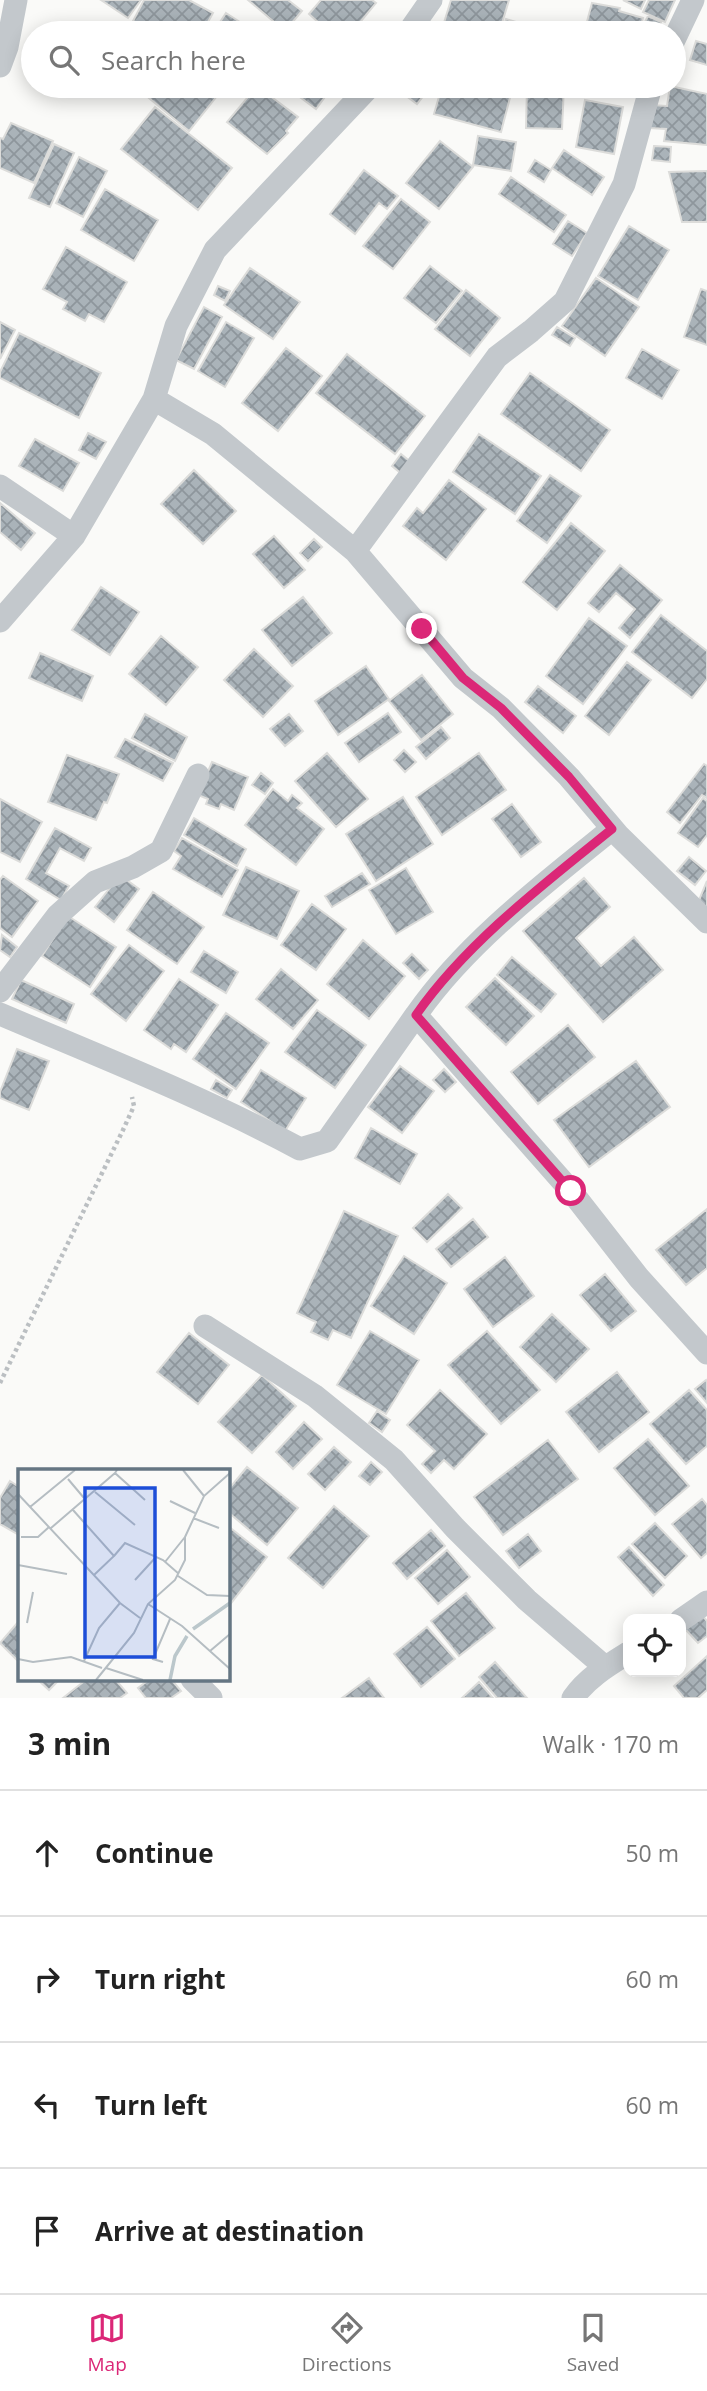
<!DOCTYPE html>
<meta charset="utf-8">
<style>
:root{--surface:#fff;--page:#f6f6f6;--text:#222;--muted:#767676;--line:#e0e0e0;--accent:#db2777}
body{margin:0;font-family:"Open Sans",sans-serif;background:var(--page);color:var(--text)}
.controls{position:absolute;right:21px;bottom:21px;display:grid;overflow:hidden;border-radius:14px;box-shadow:0 4px 18px #0003}
.controls button{width:63px;height:63px;display:grid;place-items:center;padding:0;border:0;border-bottom:2px solid var(--line);background:var(--surface);color:var(--text);font:35px sans-serif}
.stop{position:absolute;width:21px;height:21px;margin:-16px;border:5px solid #db2777;border-radius:50%;background:#fff}
.stop.end{background:#db2777;border-color:#fff;box-shadow:0 2px 7px #0008}
.list{margin:0;padding:0;list-style:none}
h2{display:flex;justify-content:space-between;align-items:center;height:91px;margin:0;padding:0 28px;font-size:30px}
h2 small{font-size:23px;font-weight:400;color:var(--muted)}
.list li{display:grid;grid-template-columns:46px 1fr auto;gap:21px;align-items:center;box-sizing:border-box;height:126px;padding:0 28px;border-top:2px solid var(--line)}
.list b{display:block;font-size:26px;white-space:nowrap}
.list em{font-size:23px;font-style:normal;color:var(--muted)}
.icon{flex:none;width:38px;height:38px;fill:none;stroke:currentColor;stroke-width:2;stroke-linecap:round;stroke-linejoin:round}
.map{position:relative;flex:none;width:707px;height:1698px;overflow:hidden}
.search{position:absolute;background:var(--surface);box-shadow:0 4px 18px #0003;left:21px;right:21px;top:21px;height:77px;display:flex;align-items:center;gap:18px;box-sizing:border-box;padding:0 24px;border-radius:38px;color:var(--muted);font-size:26px}
.sheet{height:595px;background:var(--surface)}
nav{display:flex;justify-content:space-around;align-items:center;box-sizing:border-box;height:98px;border-top:2px solid var(--line);background:var(--surface);font-size:19px;color:var(--muted)}
nav a{display:grid;justify-items:center;gap:4px}
nav .on{color:var(--accent)}
.map>svg:first-child{display:block}
</style>
<div class="map">
<svg width="707" height="1698" viewBox="0 0 707 1698">
<defs>
<pattern id="building-cross-hatch" width="8" height="8" patternUnits="userSpaceOnUse" patternTransform="scale(1.75)"><rect width="8" height="8" fill="#aab3b9"/><path d="M0 0l8 8M0 8l8-8" fill="none" stroke="#8e969c"/></pattern>
</defs>
<rect width="100%" height="100%" fill="#fafaf8"/>
<path fill="url(#building-cross-hatch)" stroke="#dcdcda" stroke-width="2" d="M101,0H141L128,18Z
M144,0H189L213,13L202,33H156L133,21Z
M248,0H288L302,11L285,31Z
M321,0H372L376,3L361,21L366,25L359,33H330L309,14Z
M451,0H509L499,33H470L443,26Z
M623,0H645L641,9Z
M649,0H675L665,22L643,12Z
M592,3L620,8L619,11L643,18L639,33H584Z
M226,13L257,33H213Z
M648,16L661,22L656,33L641,29Z
M506,19L532,27L530,33H502Z
M696,41L707,44V65L690,60Z
M132,86H148L142,93Z
M159,86H214L221,91L189,131L149,98Z
M257,86L298,117L286,131L288,133L267,154L227,122Z
M285,86H333L316,109Z
M393,86H431L417,104Z
M442,86H513L501,132L434,114Z
M527,86H564L562,129L526,128Z
M670,86L707,94V145L664,141L666,129L650,128L651,105L667,106Z
M585,100L623,107L614,154L576,147Z
M155,107L232,168L198,210L121,149Z
M11,123L53,141L34,183L0,168V138L3,139Z
M478,136L516,142L511,171L473,165Z
M440,141L473,167L439,209L406,183Z
M54,144L74,153L50,207L29,198Z
M654,146L671,147L670,162L652,160Z
M564,150L604,177L592,195L552,168Z
M79,157L107,171L83,217L56,203Z
M535,160L551,170L544,182L528,172Z
M364,170L398,196L387,209L379,203L355,234L330,214Z
M707,171V222H682L669,172Z
M511,177L566,215L554,232L499,194Z
M105,189L158,220L134,261L81,230Z
M401,199L430,222L393,269L363,246Z
M568,221L587,233L572,256L553,244Z
M629,226L669,250L638,300L598,276Z
M66,247L127,282L104,322L89,314L85,321L63,309L67,302L43,289Z
M430,266L462,291L436,323L404,298Z
M250,268L300,302L273,339L224,305Z
M596,278L639,307L605,356L562,326Z
M218,286L230,291L225,301L214,295Z
M701,289L707,291V345L684,337Z
M466,290L500,318L470,356L435,329Z
M204,307L222,317L194,369L176,360Z
M0,322L15,330L0,359Z
M226,322L254,338L225,387L198,371Z
M557,327L575,338L570,346L552,335Z
M19,333L101,373L79,418L0,378V372Z
M286,348L322,376L278,431L242,403Z
M642,349L679,370L662,399L626,378Z
M347,354L425,416L395,454L316,393Z
M530,373L610,430L581,471L501,414Z
M88,433L106,442L96,459L79,450Z
M479,434L541,476L515,514L453,472Z
M35,439L79,463L63,491L19,466Z
M401,454L412,463L403,475L392,466Z
M194,470L236,511L203,544L161,504Z
M550,475L581,496L547,543L517,521Z
M449,480L486,509L446,560L403,526L417,508L423,513Z
M0,503L35,533L21,550L0,532Z
M571,523L605,551L557,610L523,582Z
M274,536L305,570L284,588L253,554Z
M314,539L322,547L308,561L300,553Z
M620,565L662,600L630,638L619,628L635,609L616,593L599,612L588,603Z
M101,587L139,612L110,655L72,630Z
M303,597L332,633L292,666L262,630Z
M661,615L707,651V679L692,698L632,652Z
M589,618L627,646L583,704L546,676Z
M161,636L198,667L166,705L129,674Z
M254,649L293,686L263,717L224,680Z
M40,653L93,676L82,701L29,678Z
M627,662L651,680L609,735L585,716Z
M366,666L389,699L338,735L315,701Z
M422,675L453,714L421,740L389,701Z
M538,686L576,716L563,733L525,702Z
M388,713L401,732L359,762L345,743Z
M145,714L187,737L175,761L132,738Z
M289,714L303,731L285,746L270,729Z
M441,727L450,738L426,759L416,747Z
M125,739L173,763L163,781L115,757Z
M404,750L416,762L405,772L394,760Z
M327,753L368,799L336,827L295,781Z
M479,753L506,790L442,835L416,797Z
M67,755L119,774L107,803L104,802L96,820L48,802Z
M212,762L248,777L234,810L221,804L219,809L206,804L208,799L198,795Z
M704,764L707,766V798L702,795L680,823L667,812Z
M261,773L273,783L265,794L252,785Z
M273,789L288,801L292,795L302,803L297,808L324,829L296,865L245,825Z
M403,797L433,844L376,881L346,834Z
M703,798L707,801V835L698,847L678,833Z
M0,799L42,822L20,862L0,852Z
M512,804L541,842L521,857L492,819Z
M194,818L246,849L237,866L184,835Z
M55,828L91,848L84,861L60,848L46,873L69,886L61,900L26,879Z
M182,838L238,870L222,897L173,869L181,856L174,851Z
M689,857L706,871L695,885L677,871Z
M246,867L299,891L277,939L223,915Z
M406,868L433,912L396,934L369,890Z
M362,873L370,884L332,907L325,896Z
M120,875L139,889L114,922L95,907Z
M3,876L38,901L12,937L0,928V880Z
M584,878L610,907L576,938L601,966L634,937L663,970L603,1022L523,931Z
M707,881V909L697,905Z
M153,892L204,927L177,964L127,930Z
M312,904L346,929L316,970L281,945Z
M68,916L116,947L90,987L42,956Z
M2,935L17,947L10,957L0,950Z
M363,940L405,976L369,1019L327,984Z
M129,945L164,971L126,1021L91,994Z
M204,951L238,972L226,993L191,972Z
M412,954L428,970L419,979L403,963Z
M512,957L556,994L541,1012L497,975Z
M281,969L318,1000L293,1029L256,999Z
M495,978L534,1016L506,1045L466,1007Z
M179,979L218,1005L186,1052L174,1044L171,1049L144,1030Z
M21,980L74,1004L66,1023L12,999Z
M317,1010L366,1045L335,1088L285,1052Z
M226,1013L269,1043L236,1089L193,1059Z
M568,1025L595,1057L538,1104L511,1072Z
M17,1049L49,1061L29,1110L0,1098V1092Z
M636,1061L670,1107L589,1167L554,1120Z
M400,1066L434,1091L402,1133L368,1107Z
M444,1069L456,1082L445,1092L433,1080Z
M261,1070L306,1098L285,1131L241,1102Z
M216,1080L232,1090L227,1098L211,1089Z
M371,1128L417,1154L400,1184L355,1158Z
M448,1194L462,1208L427,1242L413,1228Z
M707,1209V1268L686,1285L656,1250Z
M344,1211L398,1236L351,1338L333,1330L328,1340L311,1332L316,1322L297,1313Z
M473,1219L488,1237L451,1267L436,1249Z
M404,1256L447,1283L414,1334L371,1306Z
M505,1257L534,1296L493,1327L464,1289Z
M605,1274L636,1311L611,1331L580,1295Z
M552,1314L589,1349L556,1382L520,1347Z
M370,1331L419,1360L386,1414L337,1385Z
M487,1331L540,1390L501,1424L448,1365Z
M189,1333L229,1365L198,1404L157,1372Z
M617,1372L649,1412L599,1452L566,1412Z
M262,1375L296,1406L252,1453L218,1422Z
M706,1380L707,1382V1403L695,1389Z
M440,1390L487,1434L454,1469L444,1460L431,1473L422,1464L435,1451L407,1425Z
M689,1390L707,1410V1446L686,1464L650,1424Z
M377,1411L390,1420L382,1432L369,1423Z
M304,1422L322,1439L293,1469L276,1452Z
M648,1439L689,1486L655,1515L614,1468Z
M548,1440L578,1479L503,1535L474,1497Z
M334,1447L351,1462L325,1490L308,1474Z
M371,1462L382,1472L370,1485L359,1476Z
M247,1467L298,1508L267,1545L228,1512V1490Z
M10,1481L19,1487V1535L0,1524V1498Z
M702,1499L707,1505V1553L701,1558L672,1524Z
M334,1506L369,1536L323,1588L288,1558Z
M655,1523L687,1556L665,1578L632,1544Z
M228,1526L267,1557L228,1607Z
M431,1530L445,1546L407,1579L393,1563Z
M528,1534L541,1551L519,1568L506,1551Z
M629,1547L664,1585L653,1596L618,1557Z
M447,1550L470,1577L438,1604L415,1578Z
M466,1593L495,1628L459,1656L431,1621Z
M702,1615L707,1621V1636L698,1643L685,1629Z
M19,1621V1662L0,1643Z
M427,1627L455,1659L421,1687L394,1654Z
M707,1656V1690L698,1698H684L674,1686Z
M495,1662L527,1698H497L479,1677Z
M369,1678L384,1698H342Z
M37,1679H60L49,1690Z
M87,1679H115L127,1693L120,1698H63Z
M150,1679H171L181,1691L171,1698H146L138,1688Z
M479,1682L493,1698H462Z"/>
<g fill="none" stroke-linecap="round" stroke-linejoin="round">
<path stroke="#bbbfc2" stroke-width="4.5" stroke-dasharray="3.5 3.5" stroke-linecap="butt" d="M0,1383L123,1130L134,1106L132,1097"/>
<path stroke="#c3c8cc" stroke-width="23" d="M408,33L431,0
M674,40L693,0
M0,66L7,47L16,0
M154,399L213,434L355,551L463,678L501,708L569,777L618,835L707,922
M0,486L74,536
M355,551L497,357L531,331L565,301L624,184L651,86
M0,621L74,536L154,399L176,326L215,250L370,86
M612,829C545,883 466,943 416,1015L571,1191L639,1278L707,1353
M0,991L58,915L95,882L133,867L161,851L198,775
M0,1014C101,1057 203,1097 300,1149L327,1141L416,1015
M205,1326L315,1396L394,1460L455,1528L527,1600L605,1667
M681,1620L707,1602
M192,1679L211,1698
M573,1698C587,1678 607,1666 628,1653"/>
</g>
<g fill="none" stroke-linecap="round" stroke-linejoin="round">
<path stroke="#db2777" stroke-width="9" d="M422,629L463,678L501,708L569,777L612,829C545,883 466,943 416,1015L571,1191"/>
</g>
<g transform="translate(18 1469)">
<rect width="212" height="212" fill="#fafaf8"/>
<path fill="none" stroke="#bbc7cb" stroke-width="3.5" d="M175,160L212,134M152,211L157,187L169,167"/>
<path fill="none" stroke="#b5bdc2" stroke-width="2" d="M99,1L97,4L127,31M165,1L186,27M50,10L66,29M77,23L117,56M0,25L102,134L122,149M152,32L177,44M12,38L57,1M55,41L96,87L76,106M175,49L201,59M0,59V81M33,59L97,4M3,68H20L31,58M96,87L107,74L145,91L161,105M147,93L167,68M0,96L49,105M160,107L189,126L212,127M117,111L138,88M130,135L164,157L212,200M9,154L15,123M192,182L212,165M0,190L15,193L53,188L84,199M66,192L81,159L102,134M145,193L135,190L152,150M88,199L125,211M78,211L116,164L130,135L157,111L167,91V68L186,27L212,4"/>
<path fill="#1d4ed8" fill-opacity="0.15" stroke="#1d4ed8" stroke-width="3.5" d="M67,19H137V188H67Z"/>
<rect width="212" height="212" fill="none" stroke="#657683" stroke-width="3.5"/>
</g>
</svg>
<div class="controls">
<button><svg class="icon" aria-label="locate" viewBox="0 0 24 24"><circle cx="12" cy="12" r="6"/><path d="M12 2v4M12 18v4M2 12h4M18 12h4"/></svg></button>
</div>
<div class="stop" style="left:571px;top:1191px"></div>
<div class="stop end" style="left:422px;top:629px"></div>
<div class="search"><svg class="icon" aria-label="search" viewBox="0 0 24 24"><circle cx="10" cy="10" r="6"/><path d="M15 15l6 6"/></svg>Search here</div>
</div>
<section class="sheet">
<h2>3 min<small>Walk · 170 m</small></h2>
<ul class="list">
<li><svg class="icon" aria-label="ahead" viewBox="0 0 24 24"><path d="M12 20V5M6 11l6-6 6 6"/></svg><div><b>Continue</b></div><em>50 m</em></li>
<li><svg class="icon" aria-label="right" viewBox="0 0 24 24"><path d="M7 20v-9h11M14 6l5 5-5 5"/></svg><div><b>Turn right</b></div><em>60 m</em></li>
<li><svg class="icon" aria-label="left" viewBox="0 0 24 24"><path d="M17 20v-9H6M10 6l-5 5 5 5"/></svg><div><b>Turn left</b></div><em>60 m</em></li>
<li><svg class="icon" aria-label="arrive" viewBox="0 0 24 24"><path d="M6 21V4h12l-3 4 3 4H6"/></svg><div><b>Arrive at destination</b></div></li>
</ul>
</section>
<nav>
<a class="on"><svg class="icon" aria-label="map" viewBox="0 0 24 24"><path d="M3 6l6-2 6 2 6-2v14l-6 2-6-2-6 2zM9 4v14M15 6v14"/></svg>Map</a>
<a><svg class="icon" aria-label="directions" viewBox="0 0 24 24"><path d="M12 3l9 9-9 9-9-9zM9 14v-3h6M13 9l2 2-2 2"/></svg>Directions</a>
<a><svg class="icon" aria-label="saved" viewBox="0 0 24 24"><path d="M7 4h10v16l-5-4-5 4z"/></svg>Saved</a>
</nav>
